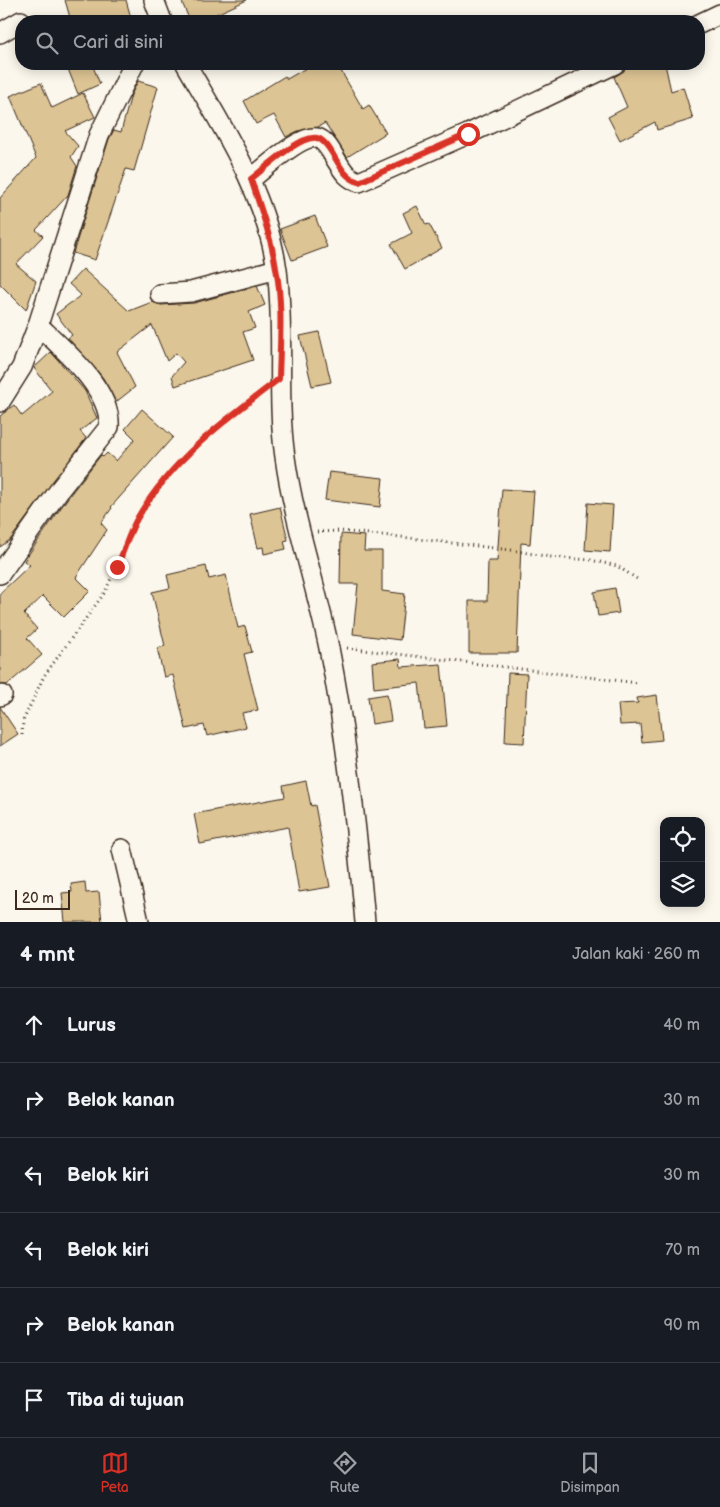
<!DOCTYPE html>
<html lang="id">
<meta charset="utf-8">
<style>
:root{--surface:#171b24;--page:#20242c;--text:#f1f3f6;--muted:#9ea1a6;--line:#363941;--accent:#d93025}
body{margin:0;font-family:"Balsamiq Sans",sans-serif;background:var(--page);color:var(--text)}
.controls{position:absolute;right:15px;bottom:15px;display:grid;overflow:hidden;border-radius:10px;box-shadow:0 2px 12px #0003}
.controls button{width:45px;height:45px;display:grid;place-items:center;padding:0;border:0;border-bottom:1px solid var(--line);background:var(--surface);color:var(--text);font:25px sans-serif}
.scale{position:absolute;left:15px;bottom:12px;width:55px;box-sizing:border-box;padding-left:5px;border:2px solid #3b2a1e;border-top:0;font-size:14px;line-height:18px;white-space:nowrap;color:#3b2a1e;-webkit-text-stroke:4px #fbf7ec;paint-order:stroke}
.stop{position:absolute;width:15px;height:15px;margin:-11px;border:4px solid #d93025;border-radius:50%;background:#fff}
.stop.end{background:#d93025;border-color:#fff;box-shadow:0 1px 5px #0008}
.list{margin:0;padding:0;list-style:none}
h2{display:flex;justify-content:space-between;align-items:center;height:65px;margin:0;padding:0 20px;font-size:21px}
h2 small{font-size:16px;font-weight:400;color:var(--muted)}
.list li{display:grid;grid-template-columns:32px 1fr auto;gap:15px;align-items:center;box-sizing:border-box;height:75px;padding:0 20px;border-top:1px solid var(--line)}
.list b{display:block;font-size:19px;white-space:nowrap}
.list em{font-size:16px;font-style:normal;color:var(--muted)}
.icon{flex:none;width:28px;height:28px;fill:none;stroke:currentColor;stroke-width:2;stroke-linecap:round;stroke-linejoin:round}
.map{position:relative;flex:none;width:720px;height:922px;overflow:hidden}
.search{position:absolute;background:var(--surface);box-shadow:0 2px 12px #0003;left:15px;right:15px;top:15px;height:55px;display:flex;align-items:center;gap:12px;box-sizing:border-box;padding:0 18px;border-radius:20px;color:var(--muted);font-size:19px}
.sheet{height:515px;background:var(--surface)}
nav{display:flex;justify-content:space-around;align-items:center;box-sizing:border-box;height:70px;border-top:1px solid var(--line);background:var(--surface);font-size:14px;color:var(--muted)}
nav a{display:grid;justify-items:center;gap:2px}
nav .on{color:var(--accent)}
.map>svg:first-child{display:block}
</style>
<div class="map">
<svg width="720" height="922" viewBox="0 0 720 922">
<rect width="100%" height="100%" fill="#fbf7ec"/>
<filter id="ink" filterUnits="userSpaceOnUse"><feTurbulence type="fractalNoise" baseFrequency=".02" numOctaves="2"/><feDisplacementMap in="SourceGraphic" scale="10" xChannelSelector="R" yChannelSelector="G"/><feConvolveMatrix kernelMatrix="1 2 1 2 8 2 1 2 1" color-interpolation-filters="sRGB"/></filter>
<g filter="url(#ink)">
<path fill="#ddc494" stroke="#3b2a1e" d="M65,0H126L131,18L120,21H71Z
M181,0H247L201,21H190Z
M66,64H92L100,84L78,94Z
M313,64H337L363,109L369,105L386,133L347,157L325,123L318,127L298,131L286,137L274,115L256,124L244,101L285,76L287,79Z
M626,64H665L671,91L683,87L693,119L657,130L655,122L620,140L608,117L627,107L614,77L624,71Z
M138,81L158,87L134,171L126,169L95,260L73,253L109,139L114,130L121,132L131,95Z
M41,83L52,108L83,93L95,117L65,131L78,146L71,157L77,166L68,195L36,230L43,236L16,264L36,281L26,310L0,284V198L36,158L10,96Z
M417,206L426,225L429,224L442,248L405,269L391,244L412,233L403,213Z
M315,216L327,247L292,260L280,229Z
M83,269L129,311L152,302L161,305L194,303L257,286L265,305L249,312L255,328L243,332L253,360L175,386L172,376L184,362L176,353L167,361L152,325L117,352L135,387L116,402L103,378L68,338L72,335L56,314L81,295L69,284Z
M319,332L331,382L312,386L300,336Z
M51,352L85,391L97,418L80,431L86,438L10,540L0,547V416L14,405L22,416L52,391L34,368Z
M142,409L173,437L111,507L112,508L101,523L107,530L76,577L90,591L64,617L43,596L24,614L37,629L27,638L42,655L7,685L0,684V593L30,565L24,561L69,496L101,455L103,457L107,453L116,461L135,439L125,429Z
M329,472L383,478L380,507L325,500Z
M502,489L534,491L530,544L521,543L517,653H469V601H487L488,561H497Z
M588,503L613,505L610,552L585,550Z
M280,507L288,540L284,541L286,549L264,554L263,547L258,548L250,514Z
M341,534L365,536L364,551H382V591L405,594L400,640L353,634L358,584H340Z
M206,566L209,579L226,575L238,628L245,626L252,652L244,654L258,710L242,713L246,727L207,736L204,725L186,729L173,675L164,677L157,648L165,646L152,592L170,588L167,575Z
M615,588L619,613L598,616L594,592Z
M400,659L401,667L441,664L447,726L424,728L419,683L374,688L372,662Z
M508,673L527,674L524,743L505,742Z
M387,694L391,721L372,724L368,697Z
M657,695L662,740L642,742L640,724L620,725L618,704L638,703L637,698Z
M0,707L18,734L0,746Z
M306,781L311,806L315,805L330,887L299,892L288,827L200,844L194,814L285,797L283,786Z
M85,882L86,893L99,892L102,922H65L62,893L72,892L71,884Z"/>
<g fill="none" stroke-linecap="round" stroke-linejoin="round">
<defs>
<path id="minor" d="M154,0L162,21
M699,24L720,14
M0,33L21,21
M186,64C224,130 266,193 277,270C285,332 276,395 285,457C294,522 316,584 329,648C347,739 357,830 365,922
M251,179C264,169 301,134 317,138C325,140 331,151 335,158C342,169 346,178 359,182L468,134L615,64
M160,294L191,292L277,269
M0,402L22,367L38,325L99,135L134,64
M0,574L60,489L109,427C112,390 63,349 38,325
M0,696L2,695
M122,849L139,922"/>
</defs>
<use href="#minor" stroke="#3b2a1e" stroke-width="22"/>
<path stroke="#3b2a1e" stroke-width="3" stroke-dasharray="1 4" stroke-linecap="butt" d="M317,532L340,531L401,537L511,550L550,557L591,560L617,566L637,579
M347,648L638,683
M22,735L23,721L44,676L105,592L138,518L180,461L222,423L263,391"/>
<use href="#minor" stroke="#fbf7ec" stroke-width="19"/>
</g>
</g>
<g fill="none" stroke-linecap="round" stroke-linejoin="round" filter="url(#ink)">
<path stroke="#d93025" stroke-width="6" d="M117,567C124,551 129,532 138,517C172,459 226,419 279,379C280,342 283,304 276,268C271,237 261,209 251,179C264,169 301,134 317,138C325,140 331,151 335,158C342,169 346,178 359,182L468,134"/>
</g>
</svg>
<div class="controls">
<button><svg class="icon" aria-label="locate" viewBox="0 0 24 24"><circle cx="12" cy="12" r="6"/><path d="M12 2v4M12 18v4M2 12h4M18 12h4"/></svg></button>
<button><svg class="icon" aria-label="layers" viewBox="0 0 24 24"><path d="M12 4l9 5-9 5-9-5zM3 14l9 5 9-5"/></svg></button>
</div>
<div class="scale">20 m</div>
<div class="stop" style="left:468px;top:134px"></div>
<div class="stop end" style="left:117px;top:567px"></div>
<div class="search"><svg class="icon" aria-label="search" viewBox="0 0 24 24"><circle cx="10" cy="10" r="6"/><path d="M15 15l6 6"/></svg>Cari di sini</div>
</div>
<section class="sheet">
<h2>4 mnt<small>Jalan kaki · 260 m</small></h2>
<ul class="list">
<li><svg class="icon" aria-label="ahead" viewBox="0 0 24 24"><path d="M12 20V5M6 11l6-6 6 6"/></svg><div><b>Lurus</b></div><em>40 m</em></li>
<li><svg class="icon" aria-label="right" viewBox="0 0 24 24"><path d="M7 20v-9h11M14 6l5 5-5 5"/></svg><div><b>Belok kanan</b></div><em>30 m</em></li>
<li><svg class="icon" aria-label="left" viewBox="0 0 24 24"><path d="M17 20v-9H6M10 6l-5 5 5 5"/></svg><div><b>Belok kiri</b></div><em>30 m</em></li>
<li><svg class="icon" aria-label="left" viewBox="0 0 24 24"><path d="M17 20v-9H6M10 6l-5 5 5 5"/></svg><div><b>Belok kiri</b></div><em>70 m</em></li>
<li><svg class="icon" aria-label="right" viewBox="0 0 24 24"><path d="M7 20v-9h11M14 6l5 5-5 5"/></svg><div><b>Belok kanan</b></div><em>90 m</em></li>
<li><svg class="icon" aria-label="arrive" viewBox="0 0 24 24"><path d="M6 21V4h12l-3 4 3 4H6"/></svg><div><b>Tiba di tujuan</b></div></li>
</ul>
</section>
<nav>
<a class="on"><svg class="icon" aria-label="map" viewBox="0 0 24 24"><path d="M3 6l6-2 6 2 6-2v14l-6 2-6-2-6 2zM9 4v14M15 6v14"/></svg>Peta</a>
<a><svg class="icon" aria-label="directions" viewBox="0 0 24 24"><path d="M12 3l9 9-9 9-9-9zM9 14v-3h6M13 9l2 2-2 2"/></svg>Rute</a>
<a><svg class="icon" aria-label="saved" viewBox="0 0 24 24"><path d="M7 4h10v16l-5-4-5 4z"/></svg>Disimpan</a>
</nav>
